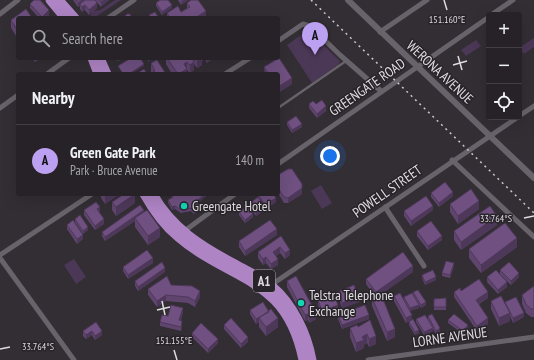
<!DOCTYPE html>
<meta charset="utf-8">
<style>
:root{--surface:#262227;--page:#322f33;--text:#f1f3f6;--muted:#a4a4a7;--line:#423f44;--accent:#bca0f2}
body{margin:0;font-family:"PT Sans Narrow",sans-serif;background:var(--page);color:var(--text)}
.controls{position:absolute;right:12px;top:12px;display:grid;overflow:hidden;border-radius:4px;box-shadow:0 4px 16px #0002}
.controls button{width:36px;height:36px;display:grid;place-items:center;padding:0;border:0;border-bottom:1px solid var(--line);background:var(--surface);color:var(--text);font:20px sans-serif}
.you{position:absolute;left:330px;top:156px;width:14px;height:14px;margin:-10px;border:3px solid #fff;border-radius:50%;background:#1a73e8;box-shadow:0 0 0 6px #1a73e833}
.badge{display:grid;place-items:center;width:26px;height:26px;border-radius:50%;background:var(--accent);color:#111;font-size:13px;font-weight:700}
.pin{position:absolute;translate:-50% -33px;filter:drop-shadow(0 1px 2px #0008)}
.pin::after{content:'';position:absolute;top:21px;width:14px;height:12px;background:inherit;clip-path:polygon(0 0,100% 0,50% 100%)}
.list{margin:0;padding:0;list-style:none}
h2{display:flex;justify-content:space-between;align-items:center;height:52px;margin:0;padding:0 16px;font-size:17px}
h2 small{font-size:13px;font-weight:400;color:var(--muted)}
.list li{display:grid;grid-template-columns:26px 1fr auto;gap:12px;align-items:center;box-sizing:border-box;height:72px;padding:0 16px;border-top:1px solid var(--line)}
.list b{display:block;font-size:15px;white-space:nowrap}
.list p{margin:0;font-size:13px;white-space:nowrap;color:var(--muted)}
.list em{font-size:13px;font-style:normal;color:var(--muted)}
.icon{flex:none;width:22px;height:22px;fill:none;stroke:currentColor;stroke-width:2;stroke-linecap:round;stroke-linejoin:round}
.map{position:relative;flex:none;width:534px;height:360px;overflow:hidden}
.search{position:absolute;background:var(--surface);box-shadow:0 4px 16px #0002;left:16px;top:16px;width:264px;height:44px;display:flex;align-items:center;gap:10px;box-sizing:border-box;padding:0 14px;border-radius:4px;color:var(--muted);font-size:15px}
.panel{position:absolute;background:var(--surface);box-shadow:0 4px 16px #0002;left:16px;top:72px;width:264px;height:124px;border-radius:4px}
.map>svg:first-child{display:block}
</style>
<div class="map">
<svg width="534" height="360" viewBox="0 0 534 360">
<rect width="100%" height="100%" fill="#322e34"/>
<path fill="#4b3756" d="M115,0H121L94,18H89L93,11L100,10Z
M308,30L340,61L339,64L312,83L287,45Z
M534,38V47L524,54L519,48Z
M476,40L481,46L466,56L461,50Z
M321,185L332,203L322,209L311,191Z
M74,259L86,277L76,284L64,265Z"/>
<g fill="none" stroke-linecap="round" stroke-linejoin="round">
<path stroke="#68636a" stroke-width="2.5" d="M278,108L346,61"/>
<path stroke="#68636a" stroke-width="5" d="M0,14L18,0
M491,15L513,0
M108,18L134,0
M380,32L427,0
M278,41L303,24L310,26L340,55L381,91
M47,74L69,58
M225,74L250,58
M0,108L18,95
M519,116L534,106
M452,160L534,237
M278,164L489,17
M385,207L424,266
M183,232L235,194
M0,255L92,194
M0,258L74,360
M271,285L518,117
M368,360L534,337"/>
<path stroke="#68636a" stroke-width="6" d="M348,0L534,178"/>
<path stroke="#ae84c4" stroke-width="9" d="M50,0L65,18
M59,0L75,18
M92,58L98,74
M100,58L107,74
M144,194C153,210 163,225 178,237C232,283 286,276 303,360
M153,194C172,228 201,246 235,264C247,271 261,277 272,286C293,304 307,333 312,360"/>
<path stroke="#cbc8cd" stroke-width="1.5" stroke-dasharray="2 4" stroke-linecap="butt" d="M311,0L534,213"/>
</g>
<path fill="#5f456e" d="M73,0H95L97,8L89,15L85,10L82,12L80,9V6L78,7Z
M95,0H109L101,7Z
M178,0H188L181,5Z
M156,3L172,8L162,15L156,6Z
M187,3L206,18H167V13L181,12L187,8Z
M30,4L49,15L46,18H39L30,8Z
M18,18V39L11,28V20Z
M32,58H41L35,62Z
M115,58H123L118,61Z
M166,58H213L207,63L205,59L202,61V65L197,68L194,64V70L190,73L187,70V74H172L166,64Z
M279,58L292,78V84L278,93V74H265L264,67Z
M151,63L166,74H152L151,72Z
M309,104H316L326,111L317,118L309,108Z
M287,122L302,127L292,133L287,125Z
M278,175L302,190V194L288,203H284L278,193Z
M431,193L453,196L439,207L431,197Z
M101,194H120L105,204L101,198Z
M170,194H206V196L198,203L201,209L194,214L191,211L181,213L175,209L172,210L168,203V200L172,197Z
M258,195L276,202L270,206V210L267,211L265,208V210L256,216L250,207V203L258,197Z
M112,202L135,203L116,216L112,210Z
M450,204L479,209L458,224L450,212Z
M84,210L100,211L99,212L104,224L95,230L84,215Z
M433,210L411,226L404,216V211Z
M144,212L160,237L148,245L135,227V221L105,241L102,236V232Z
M239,212L253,217L245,223L239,215Z
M75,219L88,230L83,234L75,222Z
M67,225L83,239L77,244L67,229Z
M497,225L461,250L454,240V231Z
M417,231L442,240L428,250L417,236Z
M277,235L245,256L239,247V241Z
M281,236L290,255L285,259L280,253L276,256L278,265L271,269L266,263L263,265L258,258V252Z
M517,247L481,273L469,258V249Z
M153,263L128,279L123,271V267Z
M454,266L450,278L442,276V273Z
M500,270L519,277L511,285L500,275Z
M165,272L138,291L135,286V281Z
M413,272L381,294L395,337L387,341L372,306V298L375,297L366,284V279Z
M422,275L436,280L425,285L422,278Z
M487,277L507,287L498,294L487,282Z
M287,281L316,319L309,323L308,320L305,321L287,287Z
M171,285L200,297L195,307L188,303L166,301L157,307L148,295V289Z
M534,286V317H531L526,313L522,304V295Z
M461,291L488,298L479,304L488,324L477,331L454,297V292Z
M338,292L359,302L342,308L338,296Z
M413,292L426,305L421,308L419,305V308L410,311L412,320L419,333L415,335L409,325V322L411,320L406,323L394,301V296L404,299V297L413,295Z
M446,298V310H434V299Z
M318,300L338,309L322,315L318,305Z
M491,301L505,304V302L524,317L513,323L510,316V321L499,326L491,309Z
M250,310L278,327L266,336L259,327V322L256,324L250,314Z
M183,312L181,320L182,325L181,331L160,326V322L168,316Z
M338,315L369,319L342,329L338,319Z
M428,316L440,331L436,334L433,329V331L424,335L416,322V319H428Z
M370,320L376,344L369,347L367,343L364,345V348L356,352L350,337V328L358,327Z
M448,320L468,328L463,334L448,323Z
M96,322L102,335L95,340L92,335L86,339L83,336V331Z
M224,325L248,342L241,348L224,329Z
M192,333L218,343L208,353L192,337Z"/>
<path fill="#4e385a" d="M82,0H88L80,4V6L78,7V3Z
M104,0H109L101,7V2Z
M183,0H188L181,5V2Z
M97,3V8L89,15V10Z
M85,5V10L82,12V7Z
M172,5V8L162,15V12Z
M49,10V15L46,18H42V17Z
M206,11V18H195Z
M35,58H41L35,62Z
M118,58H123L118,61Z
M148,58H154L148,62Z
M200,58H205V59L202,61V65L197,68V60Z
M207,58H213L207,63Z
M187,62V74H179L184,64Z
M194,62V70L190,73V65Z
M144,64V66L131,74H129Z
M292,78V84L278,93V87Z
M326,106V111L317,118V114Z
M302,124V127L292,133V130Z
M302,184V194L288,203V198Z
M453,192V196L439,207V203Z
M107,194H120L105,204V195Z
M135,194V203L116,216V207Z
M205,194H206V196L197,204V201Z
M276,198V202L270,206V210L267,211V207L268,203Z
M479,201V209L458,224V216Z
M175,206V209L172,210V207Z
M201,206V209L194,214V211Z
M265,206V210L256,216V212Z
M433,206V210L411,226V221Z
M100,207V211L97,213V209Z
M144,210V215L135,218V221L105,241V237Z
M253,214V217L245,223V220Z
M497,216V225L461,250V242Z
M104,219V224L95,230V226Z
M88,227V230L83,234V231Z
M160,228V237L148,245V236Z
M277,229V235L245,256V251Z
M83,235V239L77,244V239Z
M442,236V240L428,250V246Z
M517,238V247L481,273V265Z
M280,247V253L273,258V252Z
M290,250V255L285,259V253Z
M266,257V263L263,265V259Z
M153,258V263L128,279V275Z
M278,259V265L271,269V264Z
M454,263V266L450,278V275Z
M413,266V272L376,298V292Z
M165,268V272L138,291V287Z
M519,273V277L511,285V281Z
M436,277V280L425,285V282Z
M507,282V287L498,294V290Z
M200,291V297L195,307V301Z
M488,292V298L476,305V300Z
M166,295V301L157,307V301Z
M359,297V302L342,308V303Z
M426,302V305L421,308V305Z
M338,305V309L322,315V311Z
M419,305V308L410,311V308Z
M183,308V312L179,325V320Z
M269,312L259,318V322L256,324V319Z
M316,313V319L309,323V317Z
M510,313V321L499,326V318Z
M524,313V317L513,323V318Z
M308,314V320L305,321V315Z
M369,315V319L342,329V325Z
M412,315V320L406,323V318Z
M278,318V327L266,336V327Z
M488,318V324L477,331V326Z
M182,321V325L181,331V327Z
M468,325V328L463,334V331Z
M433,328V331L424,335V332Z
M440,328V331L436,334V331Z
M395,329V337L387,341V332Z
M419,330V333L415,335V332Z
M92,331V335L86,339V335Z
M102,331V335L95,340V336Z
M367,334V343L364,345V348L356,352V343L362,337Z
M376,336V344L369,347V339Z
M248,337V342L241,348V344Z
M218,339V343L208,353V349Z"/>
<path fill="#6f5080" stroke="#4e385a" d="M34,0H40L49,10L42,17L30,4Z
M76,0H82L78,3Z
M85,0H95L97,3L89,10L85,5L82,7L80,4Z
M99,0H104L101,2Z
M160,0H168L172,5L162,12L156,3Z
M191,0H198L206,11L195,18H170L167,13L178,6L181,12L190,7L187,3Z
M26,9L32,18H18V31L11,20Z
M155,12L159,18H151L149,15Z
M127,14H130L132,18H123Z
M131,58H140L144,64L129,74H123L118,66Z
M167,58H192L194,62L190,65L187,62L184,64L187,69L178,74Z
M279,58L292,78L278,87V74H269L264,67Z
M157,60L166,74H154L153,72L155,71L151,63Z
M144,69L147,74H136Z
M322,100L326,106L317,114L309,104L313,101L316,104Z
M296,116L302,124L292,130L287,122Z
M288,169H292L302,184V188L288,198L284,197L278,188V175Z
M445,182L453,192L439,203L431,193Z
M471,189L479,201L458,216L450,204Z
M124,194H135L116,207L112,202Z
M171,194H205L197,201L201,206L194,211L191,208L181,210L175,206L172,207L168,200L173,197Z
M259,194H273L276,198L268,203L270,205L267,207L258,195Z
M426,196L433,206L411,221L404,211Z
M258,197L265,206L256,212L250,203Z
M96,202L100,207L97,209L104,219L95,226L84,210Z
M140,205L144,210L105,237L102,232Z
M248,206L253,214L245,220L239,212Z
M490,206L497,216L461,242L454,231Z
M147,210L160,228L148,236L135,218Z
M80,215L88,227L83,231L75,219Z
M73,220L83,235L77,239L67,225Z
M270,220L277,229L245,251L239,241Z
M431,221L442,236L428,246L417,231Z
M505,223L517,238L481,265L469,249Z
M281,236L290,250L285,253L280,247L273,252L278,259L271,264L266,257L263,259L258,252Z
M147,250L153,258L128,275L123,267Z
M403,252L413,266L376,292L366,279Z
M446,261L454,263L450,275L442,273Z
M162,262L165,268L138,287L135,281Z
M509,262L519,273L511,281L500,270Z
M433,270L436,277L425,282L422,275Z
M496,270L507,282L498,290L487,277Z
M167,276L171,285L192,286L200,291L195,301L188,297L166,295L157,301L148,289Z
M296,276L316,313L309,317L308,314L305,315L287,281Z
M479,279L488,292L476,300L488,318L477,326L454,292L460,288L461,291Z
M354,285L359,297L342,303L338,292Z
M534,286V309H531L526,304L522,295Z
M418,290L426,302L421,305L413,292Z
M400,293L412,315L406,318L394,296Z
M412,293L419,305L410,308L404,297Z
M334,294L338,305L322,311L318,300Z
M381,294L395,329L387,332L372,298Z
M501,296L510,313L499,318L491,301Z
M516,297L524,313L513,318L505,302Z
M446,298V307H434V299Z
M263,302L269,312L256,319L250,310Z
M171,305L183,308L179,320L182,321L181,327L160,322L162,315L168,316Z
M365,305L369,315L342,325L338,315Z
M271,309L278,318L266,327L259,318Z
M432,314L440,328L436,331L428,316Z
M454,314L468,325L463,331L448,320Z
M425,315L433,328L424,332L416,319Z
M231,318L248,337L241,344L224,325Z
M413,319L419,330L415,332L409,322Z
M370,320L376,336L369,339L367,334L362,337L364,340L356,343L350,328L357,325L358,327Z
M96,322L102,331L95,336L92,331L86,335L83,331Z
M201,323L218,339L208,349L192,333Z"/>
<path fill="none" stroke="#dfdce0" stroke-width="1.5" d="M444,0L447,10M458,56L462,70M453,65L467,61M524,218L534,216M162,301L165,315M157,310L170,307M0,349L10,347M174,350L177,360"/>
<g fill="#12d5b4" stroke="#28242a" stroke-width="1.5">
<circle cx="184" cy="206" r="4"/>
<circle cx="301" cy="303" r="4"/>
</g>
<g text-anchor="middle" stroke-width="3" stroke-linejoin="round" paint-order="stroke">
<rect fill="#28242a" stroke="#a8a5a9" stroke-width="1" x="253" y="270" width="22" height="22" rx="3"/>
<g font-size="13" font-weight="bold" fill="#dfdce0">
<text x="264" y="286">A1</text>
</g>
<g font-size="14" fill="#dfdce0" stroke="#28242a">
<text transform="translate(440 72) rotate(43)" y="5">WERONA AVENUE</text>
<text transform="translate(367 87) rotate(-35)" y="5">GREENGATE ROAD</text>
<text transform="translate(387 191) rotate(-35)" y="5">POWELL STREET</text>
<text transform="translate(450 337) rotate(-8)" y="5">LORNE AVENUE</text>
</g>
<g font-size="14" fill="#dfdce0" stroke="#28242a" text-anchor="start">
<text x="192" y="211">Greengate Hotel</text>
<text x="309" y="300">Telstra Telephone<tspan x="309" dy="16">Exchange</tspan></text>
</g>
</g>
<g font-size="10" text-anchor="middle" fill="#dfdce0" stroke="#28242a" stroke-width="3" stroke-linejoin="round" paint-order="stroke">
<text x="447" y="23">151.160°E</text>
<text x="496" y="222">33.764°S</text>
<text x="174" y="344">151.155°E</text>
<text x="38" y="350">33.764°S</text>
</g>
</svg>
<div class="controls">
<button>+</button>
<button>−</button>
<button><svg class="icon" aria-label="locate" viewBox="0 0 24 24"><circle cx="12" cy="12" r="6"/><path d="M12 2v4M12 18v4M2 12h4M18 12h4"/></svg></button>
</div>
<div class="you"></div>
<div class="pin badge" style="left:315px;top:55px">A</div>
<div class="search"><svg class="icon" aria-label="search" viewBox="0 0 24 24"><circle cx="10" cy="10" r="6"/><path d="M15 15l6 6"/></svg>Search here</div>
<section class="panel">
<h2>Nearby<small></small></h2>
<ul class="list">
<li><span class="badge">A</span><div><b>Green Gate Park</b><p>Park · Bruce Avenue</p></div><em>140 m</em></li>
</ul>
</section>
</div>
